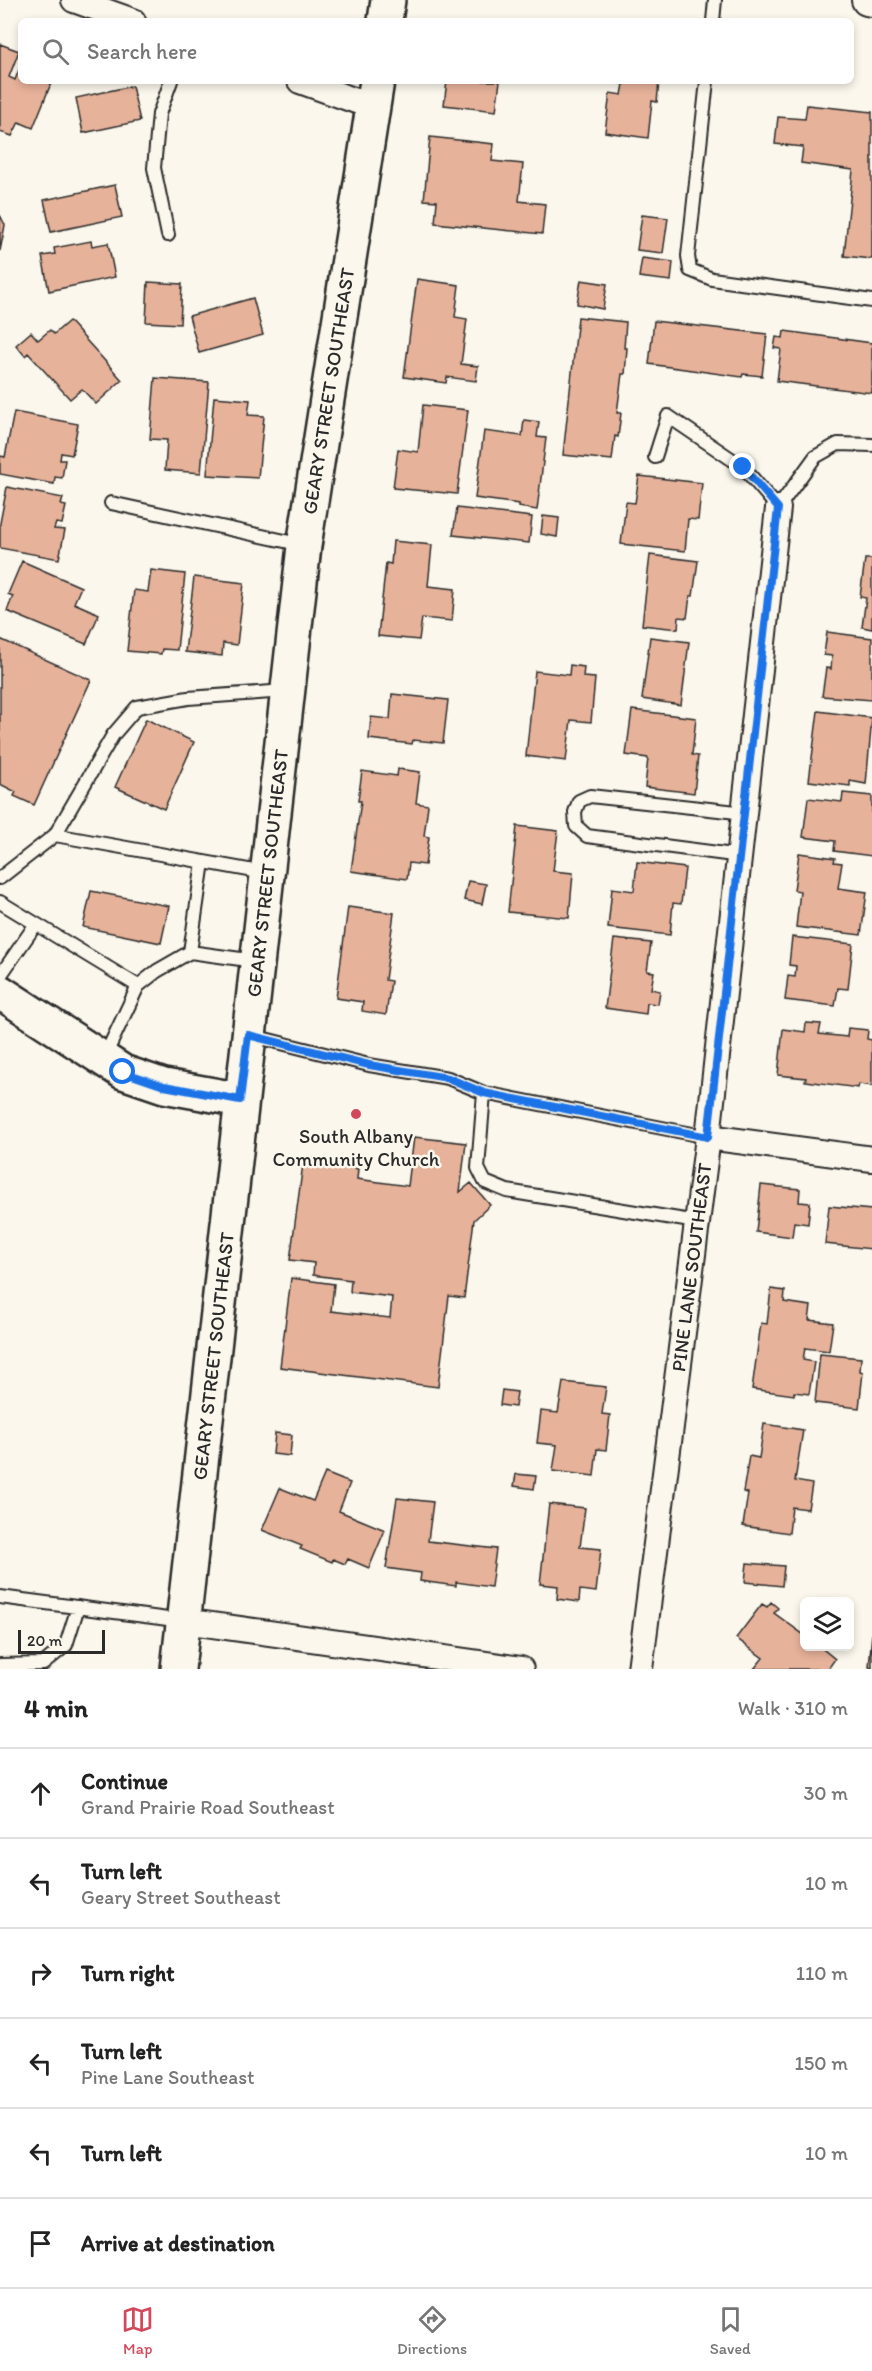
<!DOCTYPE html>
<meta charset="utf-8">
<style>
:root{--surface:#fff;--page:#f6f6f6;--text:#222;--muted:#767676;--line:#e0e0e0;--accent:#d1495b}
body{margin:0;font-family:Itim,sans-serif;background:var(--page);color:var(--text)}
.controls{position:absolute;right:18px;bottom:18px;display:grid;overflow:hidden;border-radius:9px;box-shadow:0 3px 9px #0003}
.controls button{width:54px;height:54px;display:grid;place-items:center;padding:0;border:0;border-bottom:2px solid var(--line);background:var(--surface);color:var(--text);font:30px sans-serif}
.scale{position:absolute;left:18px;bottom:15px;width:87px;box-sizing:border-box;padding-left:6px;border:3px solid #2b2b2b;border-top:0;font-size:16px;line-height:21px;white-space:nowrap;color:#2b2b2b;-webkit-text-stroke:4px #fbf7ec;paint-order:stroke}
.stop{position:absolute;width:18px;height:18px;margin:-14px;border:4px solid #1a73e8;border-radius:50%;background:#fff}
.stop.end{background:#1a73e8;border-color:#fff;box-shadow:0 2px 6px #0008}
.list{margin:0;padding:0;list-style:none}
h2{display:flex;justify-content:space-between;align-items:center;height:78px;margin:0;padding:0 24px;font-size:26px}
h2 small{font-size:20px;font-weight:400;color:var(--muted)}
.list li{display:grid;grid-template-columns:39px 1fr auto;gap:18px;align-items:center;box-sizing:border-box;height:90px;padding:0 24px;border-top:2px solid var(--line)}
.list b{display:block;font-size:22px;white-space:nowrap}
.list p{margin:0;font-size:20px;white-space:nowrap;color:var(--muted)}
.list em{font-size:20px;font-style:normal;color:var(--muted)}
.icon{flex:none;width:33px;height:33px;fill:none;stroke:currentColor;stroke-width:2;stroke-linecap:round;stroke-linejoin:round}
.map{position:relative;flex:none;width:872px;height:1669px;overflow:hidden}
.search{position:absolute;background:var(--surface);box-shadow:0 3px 9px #0003;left:18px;right:18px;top:18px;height:66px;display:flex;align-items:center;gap:15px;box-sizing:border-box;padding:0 21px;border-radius:9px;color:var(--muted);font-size:22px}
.sheet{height:618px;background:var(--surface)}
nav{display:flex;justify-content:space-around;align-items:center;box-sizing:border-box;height:84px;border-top:2px solid var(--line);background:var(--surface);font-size:16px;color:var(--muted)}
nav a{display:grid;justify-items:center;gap:3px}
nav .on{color:var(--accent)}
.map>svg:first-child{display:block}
</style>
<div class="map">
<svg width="872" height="1669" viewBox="0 0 872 1669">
<rect width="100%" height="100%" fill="#fbf7ec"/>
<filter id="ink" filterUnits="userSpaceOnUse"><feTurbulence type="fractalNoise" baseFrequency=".0167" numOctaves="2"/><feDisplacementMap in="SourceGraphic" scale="12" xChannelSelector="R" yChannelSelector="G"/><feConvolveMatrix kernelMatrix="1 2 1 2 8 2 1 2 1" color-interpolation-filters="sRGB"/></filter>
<g filter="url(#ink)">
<path fill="#e7b29a" stroke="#2b2b2b" stroke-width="1.5" d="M0,44L19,51L9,77L15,80L21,65V81H52L33,128L19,122L12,136L0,132Z
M447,81H500L496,111L444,105Z
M601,81H659L657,102L652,101L648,138L605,132L610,93L622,95L624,84Z
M132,86L140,121L83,133L76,98Z
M807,105L872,112V259L844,256L853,170L801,163L803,147L775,144L778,117L805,119Z
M430,137L494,144L492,161L523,164L519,201L545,204L542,234L435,223L437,201L424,200Z
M115,185L122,217L51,232L44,200Z
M0,215L5,225L0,251Z
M642,215L668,218L663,253L637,250Z
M91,241L92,246L108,243L115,277L49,291L42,256L55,254L54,248Z
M642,258L673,262L671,281L639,277Z
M417,279L459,285L455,317L467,319L461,364L478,366L476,381L447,377L446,383L404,377Z
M581,280L607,284L603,309L577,304Z
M148,282L182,284L180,324L146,322Z
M253,298L263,335L199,353L189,316Z
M578,317L626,322L624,348H627L625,374H622L617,413H621L618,437L615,436L612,460L563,455Z
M69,321L122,380L96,404L82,389L70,399L28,353L25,356L16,345L31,332L38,340L50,330L54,334Z
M654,321L767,334L762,376L743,374L742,377L649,364Z
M784,331L872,343V393L777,381L781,349L774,348L776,337L783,338Z
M155,378L209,382L201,473L165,470L167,440L150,439Z
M214,397L250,400L248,415L264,416L258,478L207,475Z
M423,405L468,410L457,494L393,488L398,449L418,452Z
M14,412L78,424L72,455L61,453L60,460H65L62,478L55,477L54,484L0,474V456L5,457Z
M524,420L539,422L537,437L546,438L537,510L519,507V504L475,498L484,431L522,436Z
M639,476L702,483L698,520L688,519L685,551L621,544L626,502L635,503Z
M7,487L63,498L61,505L66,506L62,524L56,523L54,529L65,530L59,559L0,548V523Z
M457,508L532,517L529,543L453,535Z
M543,516L559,518L557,537L541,534Z
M393,541L432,545L428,586L455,589L452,621L422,618L419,640L378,636L386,563L391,564Z
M650,555L698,561L693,596H690L687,618L679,617L678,629L642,625Z
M865,559H872V629L862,627L866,598L860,597Z
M22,561L81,587L74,603L99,614L86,644L7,611L13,596L8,594Z
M151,570L185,574L177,650L162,649L161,654L127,651L134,590L148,592Z
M194,577L244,583L237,645L223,643L222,656L185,652Z
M827,632L872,638V700L822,696L826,668L831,669L832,656L824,655Z
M650,637L689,642L681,705L642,699Z
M0,639L91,680L34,805L14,796L16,792L0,784Z
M570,665L584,667L583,677L595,678L591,722L571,720L566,761L526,756L535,671L569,675Z
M392,694L448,700L443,743L413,740L412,744L369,739L371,717L390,719Z
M632,710L696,718L692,755L698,756L694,793L645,787L648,758L626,755Z
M818,711L872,718L866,784L850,781V786L809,781Z
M146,719L194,742L164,809L115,787Z
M398,769L420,772L416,803L428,805L424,836L429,837L425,865L409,863L407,879L351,871L361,801H358L362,771L397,776Z
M843,793L872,796V856L834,851L835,841L803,837L808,798L842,802Z
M517,826L558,831L553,871L573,873L569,918L508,912Z
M799,853L835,858L834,862L842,863L838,888L867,892L861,935L796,927L800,891L794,890Z
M637,862L685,868L681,904L673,903L670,935L608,928L612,888L634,891Z
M468,881L486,884L482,904L464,900Z
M91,891L169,906L161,943L83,927Z
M348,907L394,913L385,980L391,981L386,1015L362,1011L363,1002L336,998Z
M792,937L853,944L848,989L838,988L835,1006L785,1000L788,976L795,977L796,966L789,965Z
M614,939L651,943L647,971L654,972L651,989L660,991L658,1004L647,1003L646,1014L605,1008Z
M806,1023L821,1024L819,1034L847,1037L848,1028L868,1030L867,1039L872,1040V1086L859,1084L858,1088L805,1081L806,1078L778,1075L783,1029L805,1032Z
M414,1137L466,1143L460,1192L471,1183L490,1205L474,1220L464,1298L449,1296L438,1387L280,1367L291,1278L334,1284L331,1311L390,1318L392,1297L350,1292L351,1280L313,1275L314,1263L290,1260L303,1164L313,1165V1158L346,1162L345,1167L358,1169L357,1179L408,1186Z
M761,1185L800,1189L799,1202L810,1203L808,1224L794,1222L792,1237L756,1232Z
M829,1206L872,1210V1249L825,1244Z
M771,1289L785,1291L784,1302L811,1306L809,1320L833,1323L829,1351L805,1348L803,1360L814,1362L809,1394L794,1392V1395L752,1389L761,1323L767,1324Z
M820,1354L861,1358L860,1371L863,1372L859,1408L815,1403Z
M563,1382L606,1387L602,1414L610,1415L606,1450L597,1449L594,1476L553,1471L557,1445L537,1443L541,1411L558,1413Z
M502,1390L517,1392L515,1407L500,1405Z
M764,1424L803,1430L795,1481L812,1484L808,1509L792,1507L789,1533L743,1526L748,1493L743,1492L749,1456L759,1458Z
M275,1433L292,1435L290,1456L273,1454Z
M325,1473L350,1483L339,1511L385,1530L369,1568L348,1559L345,1564L333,1559L332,1562L300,1549L302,1546L262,1530L280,1488L313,1501Z
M516,1474L536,1476L534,1489L514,1486Z
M397,1498L433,1502L428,1541L496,1549L491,1587L456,1582V1586L420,1581L421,1573L386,1568Z
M549,1504L585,1508L580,1547L601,1549L596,1592L580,1590L579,1602L557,1599L558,1586L540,1584Z
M747,1563L784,1566L782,1586L745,1582Z
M771,1602L778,1608L774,1613L804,1635V1646H819L835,1659L828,1669H754L763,1658L736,1638L762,1604L767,1607Z
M872,1633V1668L869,1667Z"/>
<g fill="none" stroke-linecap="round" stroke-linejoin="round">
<defs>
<path id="service" d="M713,21L715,0
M707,81L688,256L690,270L712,279L872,301
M168,235L154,168L159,114L171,81
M655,457L668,416L743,467L778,508L815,457L838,444L872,445
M111,503L303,545
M55,835L265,873
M741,856L587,836L576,826L575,812L579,801L590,796L746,813
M0,878L55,835L113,735L137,707L188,698L286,691
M0,902L138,986
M190,952L203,862
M0,976L36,924
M249,1035L369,1065L448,1078L484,1093L708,1137
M104,1058L138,986L157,971L190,952L255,961
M484,1093L478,1168L485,1182L507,1191L697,1222
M0,1597L183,1621
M0,1665L43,1664L66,1645L78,1607"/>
<g id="minor">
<path d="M74,0L133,21"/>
<path d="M300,81L373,107"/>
<path d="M708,1137L872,1159"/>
<path d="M184,1621L521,1669"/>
<path id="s1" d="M640,1669L708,1137L778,508"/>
</g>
<path id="tertiary" d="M867,0L872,1"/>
<g id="secondary">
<path d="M385,21L388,0"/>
<path d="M0,992L123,1072L164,1086L241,1100"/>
<path id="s2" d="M178,1669L304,546L377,81"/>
</g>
</defs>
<use href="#service" stroke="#2b2b2b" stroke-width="16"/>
<use href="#minor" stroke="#2b2b2b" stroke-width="28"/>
<use href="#tertiary" stroke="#2b2b2b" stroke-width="34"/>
<use href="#secondary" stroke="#2b2b2b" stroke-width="38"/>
<use href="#service" stroke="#fbf7ec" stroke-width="12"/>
<use href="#minor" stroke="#fbf7ec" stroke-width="24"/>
<use href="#tertiary" stroke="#fbf7ec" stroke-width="30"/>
<use href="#secondary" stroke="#fbf7ec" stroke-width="33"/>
</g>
</g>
<g fill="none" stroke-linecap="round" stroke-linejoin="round" filter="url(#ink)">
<path stroke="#1a73e8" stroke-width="8" d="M123,1072L164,1086L240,1100L248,1035L369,1065L448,1078L484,1093L708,1137L778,508L743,467"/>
</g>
<circle fill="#d1495b" stroke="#fbf7ec" stroke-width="2" cx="356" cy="1114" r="6"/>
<g text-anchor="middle" stroke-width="5" stroke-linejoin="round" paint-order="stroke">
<g font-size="20" fill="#2b2b2b" stroke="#fbf7ec">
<text dy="7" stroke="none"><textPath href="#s2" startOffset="1287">GEARY STREET SOUTHEAST</textPath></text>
<text dy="7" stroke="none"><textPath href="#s2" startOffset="801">GEARY STREET SOUTHEAST</textPath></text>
<text dy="7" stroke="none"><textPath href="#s1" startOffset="405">PINE LANE SOUTHEAST</textPath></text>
<text dy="7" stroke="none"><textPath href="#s2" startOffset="315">GEARY STREET SOUTHEAST</textPath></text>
</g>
<g font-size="20" fill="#2b2b2b" stroke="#fbf7ec">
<text x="356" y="1143">South Albany<tspan x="356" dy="23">Community Church</tspan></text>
</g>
</g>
</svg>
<div class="controls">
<button><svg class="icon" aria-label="layers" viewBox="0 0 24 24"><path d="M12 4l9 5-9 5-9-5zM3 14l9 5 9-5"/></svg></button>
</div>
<div class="scale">20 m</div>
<div class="stop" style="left:123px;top:1072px"></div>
<div class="stop end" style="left:743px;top:467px"></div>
<div class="search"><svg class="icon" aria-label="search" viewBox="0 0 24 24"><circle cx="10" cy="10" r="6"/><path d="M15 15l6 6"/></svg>Search here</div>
</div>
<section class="sheet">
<h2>4 min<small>Walk · 310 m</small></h2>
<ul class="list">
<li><svg class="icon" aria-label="ahead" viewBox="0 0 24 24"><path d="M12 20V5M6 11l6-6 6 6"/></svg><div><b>Continue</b><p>Grand Prairie Road Southeast</p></div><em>30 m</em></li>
<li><svg class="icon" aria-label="left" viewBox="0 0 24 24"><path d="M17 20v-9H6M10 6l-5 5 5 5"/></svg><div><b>Turn left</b><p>Geary Street Southeast</p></div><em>10 m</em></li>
<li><svg class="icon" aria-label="right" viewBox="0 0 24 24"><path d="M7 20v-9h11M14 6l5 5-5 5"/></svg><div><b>Turn right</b></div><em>110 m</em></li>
<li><svg class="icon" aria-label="left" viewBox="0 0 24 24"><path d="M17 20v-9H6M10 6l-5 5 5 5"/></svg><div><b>Turn left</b><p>Pine Lane Southeast</p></div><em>150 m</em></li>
<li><svg class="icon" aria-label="left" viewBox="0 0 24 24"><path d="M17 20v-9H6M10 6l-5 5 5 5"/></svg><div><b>Turn left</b></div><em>10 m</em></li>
<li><svg class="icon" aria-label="arrive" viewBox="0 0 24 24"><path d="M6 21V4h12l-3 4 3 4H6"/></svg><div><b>Arrive at destination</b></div></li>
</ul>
</section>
<nav>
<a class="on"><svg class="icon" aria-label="map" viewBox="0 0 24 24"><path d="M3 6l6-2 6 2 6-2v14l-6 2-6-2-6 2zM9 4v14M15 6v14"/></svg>Map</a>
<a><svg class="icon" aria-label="directions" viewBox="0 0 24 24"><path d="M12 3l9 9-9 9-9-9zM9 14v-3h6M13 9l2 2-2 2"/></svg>Directions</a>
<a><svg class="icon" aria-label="saved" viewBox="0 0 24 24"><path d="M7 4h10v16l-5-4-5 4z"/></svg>Saved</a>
</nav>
